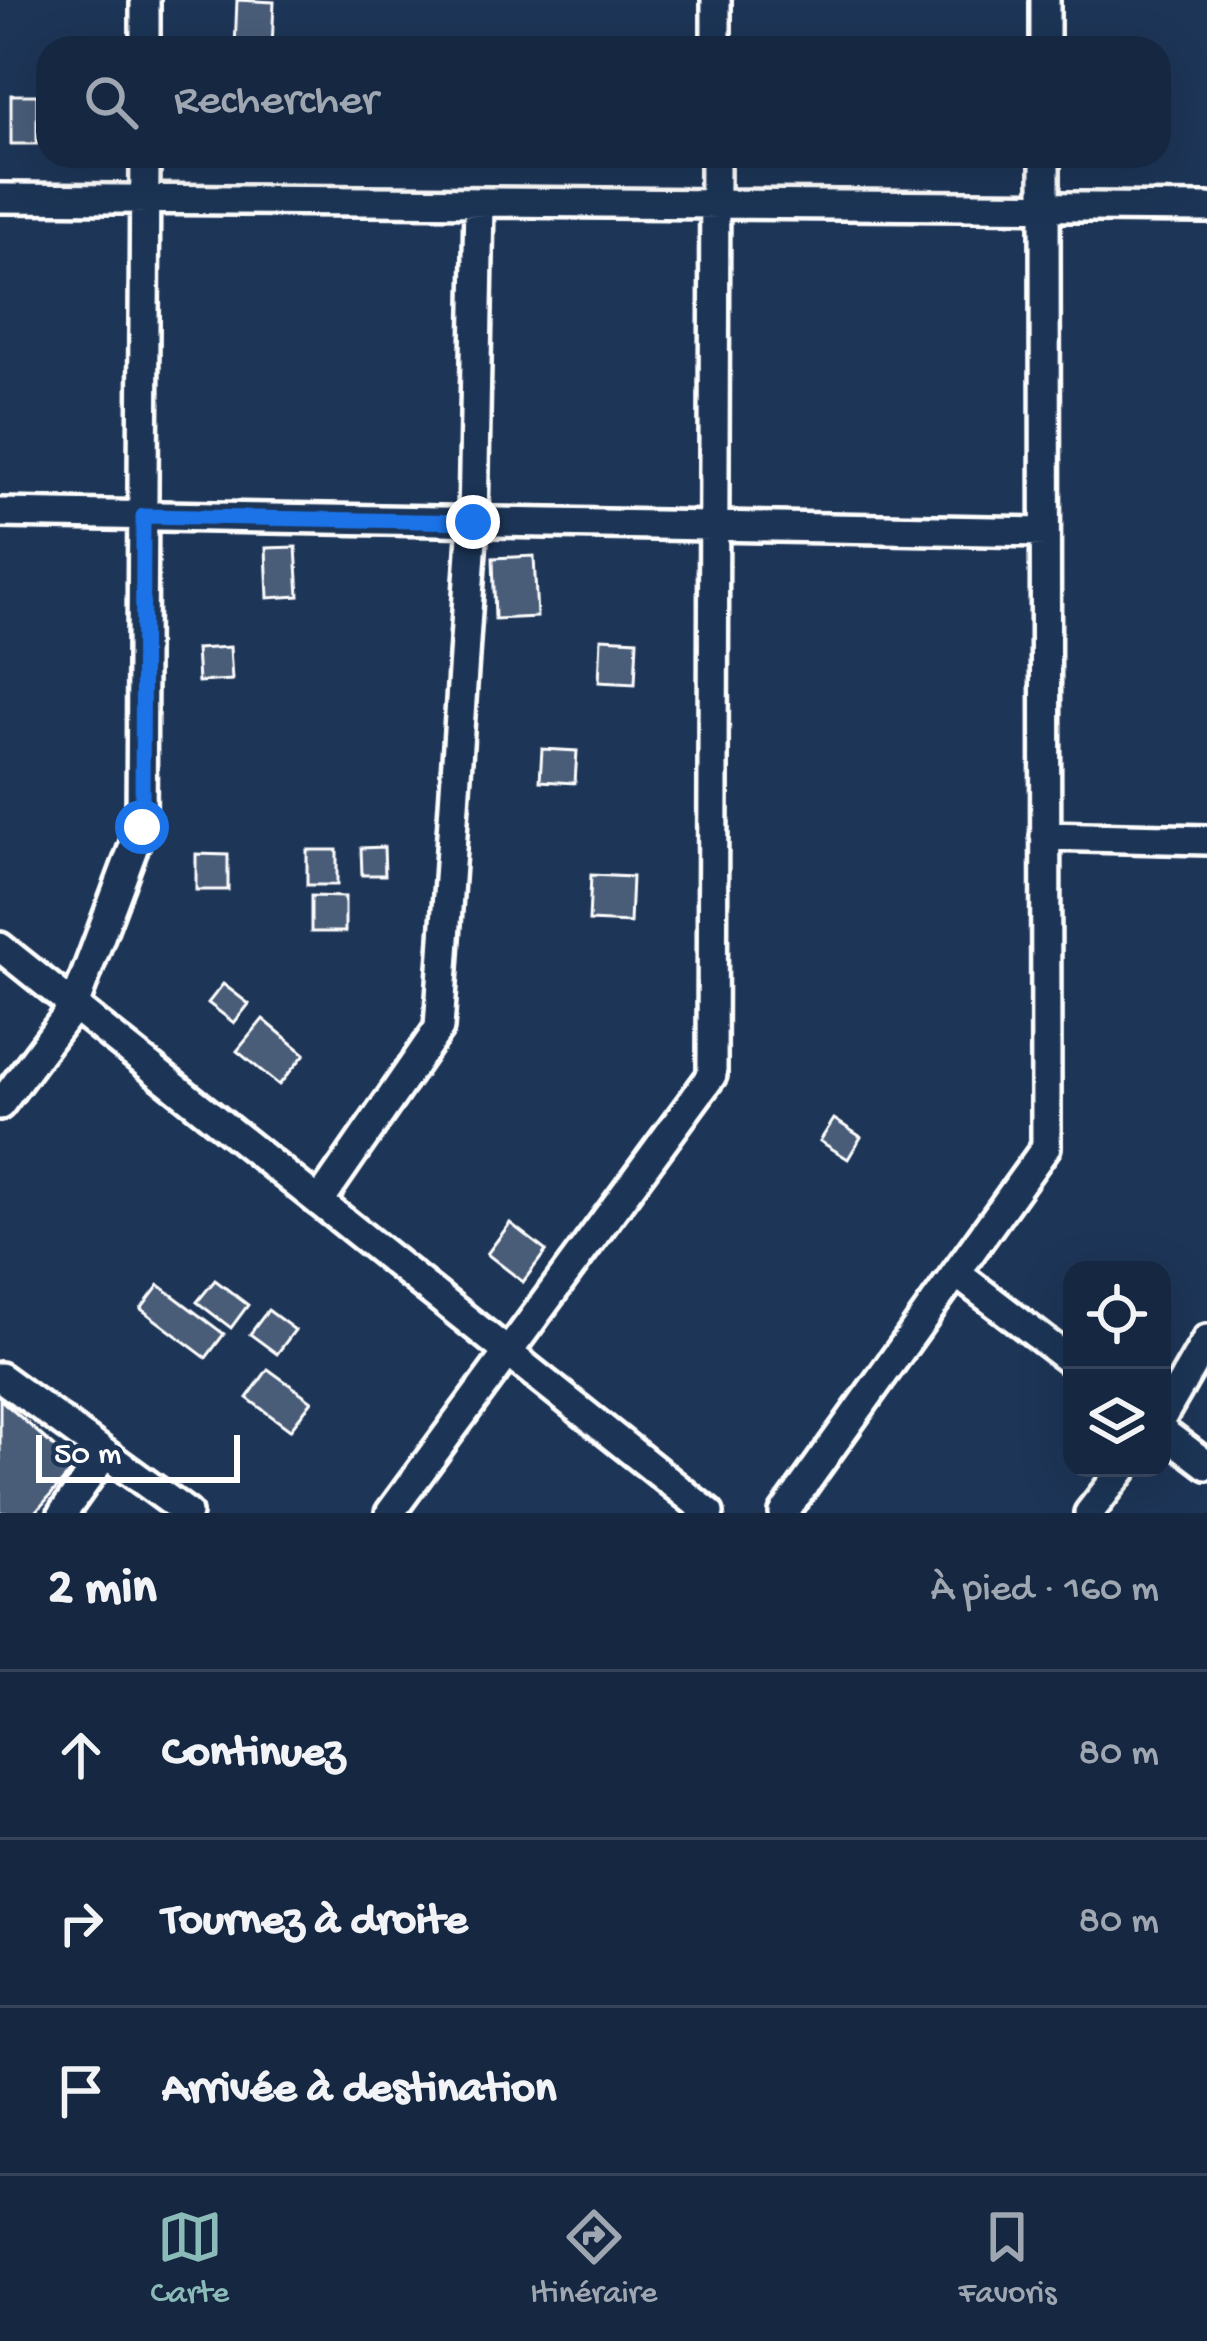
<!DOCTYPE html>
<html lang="fr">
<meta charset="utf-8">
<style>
:root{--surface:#162841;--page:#23344c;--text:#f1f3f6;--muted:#9ea6b1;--line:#35445a;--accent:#8bbbb9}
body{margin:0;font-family:"Gochi Hand",sans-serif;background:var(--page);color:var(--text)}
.controls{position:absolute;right:36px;bottom:36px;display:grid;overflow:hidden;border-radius:24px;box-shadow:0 12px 48px #0002}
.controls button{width:108px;height:108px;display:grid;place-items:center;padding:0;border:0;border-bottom:3px solid var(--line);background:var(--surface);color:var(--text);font:60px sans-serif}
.scale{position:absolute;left:36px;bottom:30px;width:204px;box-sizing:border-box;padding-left:12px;border:6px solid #fff;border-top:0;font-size:33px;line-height:42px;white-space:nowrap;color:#fff;-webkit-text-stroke:9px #1d3557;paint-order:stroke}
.stop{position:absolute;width:36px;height:36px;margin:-27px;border:9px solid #1a73e8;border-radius:50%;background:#fff}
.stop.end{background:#1a73e8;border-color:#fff;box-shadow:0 3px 12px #0008}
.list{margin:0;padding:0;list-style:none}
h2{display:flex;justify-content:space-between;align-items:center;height:156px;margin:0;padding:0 48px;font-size:51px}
h2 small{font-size:39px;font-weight:400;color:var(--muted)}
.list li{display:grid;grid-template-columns:78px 1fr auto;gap:36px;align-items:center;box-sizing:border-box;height:168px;padding:0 48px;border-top:3px solid var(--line)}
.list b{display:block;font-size:45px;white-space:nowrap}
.list em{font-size:39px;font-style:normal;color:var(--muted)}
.icon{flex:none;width:66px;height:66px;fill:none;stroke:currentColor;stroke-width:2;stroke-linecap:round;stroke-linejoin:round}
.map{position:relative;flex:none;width:1207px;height:1513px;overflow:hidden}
.search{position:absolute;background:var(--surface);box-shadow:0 12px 48px #0002;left:36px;right:36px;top:36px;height:132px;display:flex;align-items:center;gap:30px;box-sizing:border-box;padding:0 42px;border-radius:36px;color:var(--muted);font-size:45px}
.sheet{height:660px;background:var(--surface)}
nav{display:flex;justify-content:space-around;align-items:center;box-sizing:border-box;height:168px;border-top:3px solid var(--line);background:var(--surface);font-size:33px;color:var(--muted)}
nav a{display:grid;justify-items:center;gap:6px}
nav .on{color:var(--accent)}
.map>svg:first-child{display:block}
</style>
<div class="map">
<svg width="1207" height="1513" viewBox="0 0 1207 1513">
<rect width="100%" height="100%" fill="#1d3557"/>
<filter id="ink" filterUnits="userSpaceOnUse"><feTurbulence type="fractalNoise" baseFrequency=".00833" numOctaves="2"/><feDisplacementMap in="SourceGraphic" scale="24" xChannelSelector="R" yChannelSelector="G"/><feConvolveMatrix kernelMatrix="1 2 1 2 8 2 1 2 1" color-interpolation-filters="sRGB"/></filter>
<g filter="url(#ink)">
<path fill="#4a5d79" stroke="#fff" stroke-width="3" d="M237,0L274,2L272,48H235Z
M11,95H37V144H11Z
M296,547L299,596L268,598L266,548Z
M534,556L537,617L495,619L493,558Z
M601,638L637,640L635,684L599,682Z
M230,647L232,680L198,682L196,649Z
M542,749L577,751L575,783L540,781Z
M384,847L385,875H362L361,848Z
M307,850H337V885H307Z
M196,854L228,855V890H196Z
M591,875L632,877L630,923L589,921Z
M311,896L345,897V932H311Z
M223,984L249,1004L234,1023L208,1003Z
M263,1019L305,1054L279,1085L237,1051Z
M834,1119L861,1137L848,1159L820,1141Z
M510,1223L546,1251L523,1282L487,1254Z
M215,1280L248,1305L231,1328L197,1302Z
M159,1285L224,1334L206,1358L141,1309Z
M268,1310L295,1330L277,1354L250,1334Z
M268,1369L312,1401L290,1430L247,1398Z
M0,1399L76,1466L35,1513H0Z"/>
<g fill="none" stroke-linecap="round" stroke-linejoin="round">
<defs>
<path id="minor" d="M145,0V48
M1045,0V48
M716,48V0
M0,198L1207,208
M0,513L1045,532
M1045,836L1207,840
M0,947L709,1513
M0,1105L74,1006L141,827L145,156
M319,1202L439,1028L473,522L479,202
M956,1273L1072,1362
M0,1377L187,1513
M1162,1417L1207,1339
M1162,1431L1207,1465
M63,1513L105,1454
M390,1513L712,1075L715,156
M784,1513L1046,1147L1045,156
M1089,1513L1124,1468"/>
</defs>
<use href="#minor" stroke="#fff" stroke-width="36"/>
<use href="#minor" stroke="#1d3557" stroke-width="27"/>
</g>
</g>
<g fill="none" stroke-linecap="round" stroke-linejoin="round" filter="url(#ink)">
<path stroke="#1a73e8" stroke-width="15" d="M142,827L143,516L473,522"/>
</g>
</svg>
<div class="controls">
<button><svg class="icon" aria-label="locate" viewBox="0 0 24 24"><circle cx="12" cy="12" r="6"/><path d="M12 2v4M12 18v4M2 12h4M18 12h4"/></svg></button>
<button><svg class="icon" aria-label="layers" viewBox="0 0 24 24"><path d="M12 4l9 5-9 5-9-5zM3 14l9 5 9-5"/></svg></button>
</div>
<div class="scale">50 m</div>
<div class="stop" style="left:142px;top:827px"></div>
<div class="stop end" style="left:473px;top:522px"></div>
<div class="search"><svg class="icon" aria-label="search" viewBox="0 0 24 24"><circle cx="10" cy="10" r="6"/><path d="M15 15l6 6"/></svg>Rechercher</div>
</div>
<section class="sheet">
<h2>2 min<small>À pied · 160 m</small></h2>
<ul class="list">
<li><svg class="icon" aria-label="ahead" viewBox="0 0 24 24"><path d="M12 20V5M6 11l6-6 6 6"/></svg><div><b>Continuez</b></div><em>80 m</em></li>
<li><svg class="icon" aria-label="right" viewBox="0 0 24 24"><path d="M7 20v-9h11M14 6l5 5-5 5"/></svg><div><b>Tournez à droite</b></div><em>80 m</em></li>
<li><svg class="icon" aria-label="arrive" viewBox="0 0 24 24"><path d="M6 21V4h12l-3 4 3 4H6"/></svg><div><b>Arrivée à destination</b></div></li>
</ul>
</section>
<nav>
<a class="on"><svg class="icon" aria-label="map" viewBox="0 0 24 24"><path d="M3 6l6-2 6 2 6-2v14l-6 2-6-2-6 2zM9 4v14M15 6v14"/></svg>Carte</a>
<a><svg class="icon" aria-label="directions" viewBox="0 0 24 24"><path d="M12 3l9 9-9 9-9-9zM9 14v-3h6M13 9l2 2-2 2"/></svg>Itinéraire</a>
<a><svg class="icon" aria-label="saved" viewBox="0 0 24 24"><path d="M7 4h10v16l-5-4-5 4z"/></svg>Favoris</a>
</nav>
